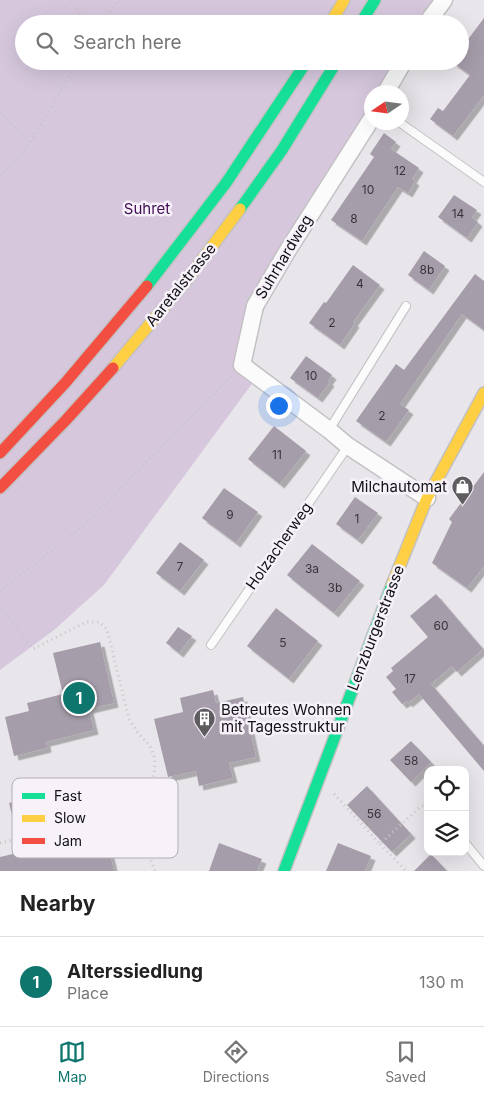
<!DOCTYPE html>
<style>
:root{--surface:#fff;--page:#f2f2f2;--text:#222;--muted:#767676;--line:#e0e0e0;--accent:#0f766e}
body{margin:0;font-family:Inter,sans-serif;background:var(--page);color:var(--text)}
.controls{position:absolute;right:15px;bottom:15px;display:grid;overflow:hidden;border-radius:10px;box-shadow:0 5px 20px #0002}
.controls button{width:45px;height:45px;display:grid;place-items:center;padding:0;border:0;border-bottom:1px solid var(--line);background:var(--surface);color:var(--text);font:25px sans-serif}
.compass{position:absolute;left:364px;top:85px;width:45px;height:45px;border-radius:50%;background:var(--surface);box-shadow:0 5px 20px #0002;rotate:257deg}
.you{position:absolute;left:278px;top:405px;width:18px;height:18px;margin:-12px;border:4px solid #fff;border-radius:50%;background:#1a73e8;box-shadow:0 0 0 8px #1a73e833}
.badge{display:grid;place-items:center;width:32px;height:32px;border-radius:50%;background:var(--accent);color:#fff;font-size:16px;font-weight:700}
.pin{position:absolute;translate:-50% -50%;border:2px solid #fff;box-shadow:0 1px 5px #0006}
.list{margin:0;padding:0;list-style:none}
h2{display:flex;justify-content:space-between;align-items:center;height:65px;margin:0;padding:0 20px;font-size:21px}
h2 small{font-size:16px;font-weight:400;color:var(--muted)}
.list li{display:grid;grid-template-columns:32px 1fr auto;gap:15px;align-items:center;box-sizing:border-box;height:90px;padding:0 20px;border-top:1px solid var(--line)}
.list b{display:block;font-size:19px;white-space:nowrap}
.list p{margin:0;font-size:16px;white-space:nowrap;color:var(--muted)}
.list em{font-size:16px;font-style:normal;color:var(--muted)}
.icon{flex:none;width:28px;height:28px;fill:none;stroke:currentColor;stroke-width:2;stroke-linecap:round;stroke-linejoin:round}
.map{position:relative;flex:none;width:484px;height:871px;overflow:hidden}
.search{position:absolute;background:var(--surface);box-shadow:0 5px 20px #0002;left:15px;right:15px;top:15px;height:55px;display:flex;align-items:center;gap:12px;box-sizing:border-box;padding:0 18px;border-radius:28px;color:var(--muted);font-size:19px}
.sheet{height:155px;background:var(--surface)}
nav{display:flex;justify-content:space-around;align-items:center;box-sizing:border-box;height:70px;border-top:1px solid var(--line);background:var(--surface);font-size:14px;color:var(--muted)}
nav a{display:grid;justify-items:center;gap:2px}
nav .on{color:var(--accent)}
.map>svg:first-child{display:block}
</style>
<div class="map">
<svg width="484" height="871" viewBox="0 0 484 871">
<defs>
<filter id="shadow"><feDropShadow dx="4.5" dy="4.5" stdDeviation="0" flood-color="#0004"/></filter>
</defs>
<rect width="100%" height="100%" fill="#e9e6eb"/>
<path fill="#d6c7dd" d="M0,0H444L426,24H24V61H404L386,92H372L371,118L288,250L242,365L257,377L104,585L54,630L0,670Z"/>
<path fill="#a69daa" filter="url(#shadow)" d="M484,18V95L453,136L430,119L438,108L443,111L470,75L452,62L460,61V50Z
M384,133L396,142L391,149L419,168L412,179L415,181L408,193L398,187L362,241L331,220L374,157L370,154Z
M454,195L477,210L472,217L478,222L467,238L438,217Z
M424,251L445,266L429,290L408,275Z
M353,265L380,285L353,322L355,323L340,345L309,323L324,302L326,303Z
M475,274L484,281V330L462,314L400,404L409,410L386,442L356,421L396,364L404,370Z
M306,356L332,375L328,381L330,382L318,398L290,378Z
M274,426L306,451L280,484L248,459Z
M484,472V566L467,588L432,563L452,522L449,519Z
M224,488L258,512L236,543L202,518Z
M355,497L378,513L358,540L336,524Z
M180,542L204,560L180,591L156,573Z
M312,544L360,581L334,613L287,575Z
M436,594L483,649L457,672L452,666L431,684L484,746V771L419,694L408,703L407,701L402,704L392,692L396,689L386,677L393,671L391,668L428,637L410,616Z
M276,608L318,641L289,679L247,646Z
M178,627L192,636L179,653L166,643Z
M100,642L114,703L89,709L94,730L46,742L47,748L14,756L5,717L29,711L27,703L63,694L53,653Z
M213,690L216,703L243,697L256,757L229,763L233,778L199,786L196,771L168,777L154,719L183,712L180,698Z
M411,741L431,762L411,782L390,760Z
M367,786L411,834L392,852L347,805Z
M24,799L36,848L105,832L114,871H0V857L21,852L9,803Z
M219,843L262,859L257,871H209Z
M338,843L371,856L365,871H326Z
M431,854L447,871H414Z"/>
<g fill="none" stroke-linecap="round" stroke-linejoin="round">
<defs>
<path id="lane" d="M399,122L484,182
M329,430L406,306
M211,645L348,446
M465,843L484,866"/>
<path id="street" d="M426,24L444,0
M386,92L404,61
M372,118L288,250L255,306L242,365L329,430L348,446L427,498"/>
<path id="fast" d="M360,24L375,0
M240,209L282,150L337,61
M147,286L226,183L307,61
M284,871L392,585"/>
<path id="slow" d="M330,24L344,0
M113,368L189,277L240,209
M392,585L427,498L484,393"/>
<path id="jam" d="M0,453L66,382L147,286
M0,488L66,420L113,368"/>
</defs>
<use href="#lane" stroke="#c3c1c4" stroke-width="10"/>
<use href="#street" stroke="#c3c1c4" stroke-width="19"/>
<use href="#fast" stroke="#c3c1c4" stroke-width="14"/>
<use href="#slow" stroke="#c3c1c4" stroke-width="14"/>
<use href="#jam" stroke="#c3c1c4" stroke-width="14"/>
<path stroke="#c7c5c7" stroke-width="3" stroke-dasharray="1 4" stroke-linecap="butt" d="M71,0L88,24
M101,24L118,0
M0,113L30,142
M0,175C30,152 58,95 78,61
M0,591L88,522L231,376
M0,606L33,649L86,622H99L107,629L129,719L138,733L150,746L155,759L154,774L137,824L155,871
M334,794L380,844L421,806L428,805
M0,843L82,824L108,826L137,824
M380,844L406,871"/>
<use href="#lane" stroke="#fcfbfc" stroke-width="8"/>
<use href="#street" stroke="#fcfbfc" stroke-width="16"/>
<use href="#fast" stroke="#16e098" stroke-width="11"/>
<use href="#slow" stroke="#ffcf43" stroke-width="11"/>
<use href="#jam" stroke="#f24e42" stroke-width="11"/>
</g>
<defs>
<symbol id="shop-pin" viewBox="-11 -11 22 30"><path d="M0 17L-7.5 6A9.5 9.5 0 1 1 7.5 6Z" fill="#5e5c5f" stroke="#f7f1fa"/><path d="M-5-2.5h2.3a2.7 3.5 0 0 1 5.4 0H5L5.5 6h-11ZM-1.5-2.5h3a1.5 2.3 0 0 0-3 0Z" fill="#fff"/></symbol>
<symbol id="building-pin" viewBox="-11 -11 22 30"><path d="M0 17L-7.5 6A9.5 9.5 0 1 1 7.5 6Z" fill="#5e5c5f" stroke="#f7f1fa"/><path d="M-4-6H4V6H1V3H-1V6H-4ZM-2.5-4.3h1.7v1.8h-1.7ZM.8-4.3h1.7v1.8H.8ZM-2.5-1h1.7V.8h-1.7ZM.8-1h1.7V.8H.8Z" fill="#fff"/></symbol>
</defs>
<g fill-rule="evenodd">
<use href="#shop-pin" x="450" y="474" width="25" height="34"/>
<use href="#building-pin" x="192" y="706" width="25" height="34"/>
</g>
<g text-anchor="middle" stroke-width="5" stroke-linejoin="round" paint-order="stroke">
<g font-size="12" fill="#38343a">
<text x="400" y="175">12</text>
<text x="368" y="194">10</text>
<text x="458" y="218">14</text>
<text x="354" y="223">8</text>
<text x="427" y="274">8b</text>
<text x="360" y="288">4</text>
<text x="332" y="327">2</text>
<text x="311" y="380">10</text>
<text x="382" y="420">2</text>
<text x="277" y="459">11</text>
<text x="230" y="519">9</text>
<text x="357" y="523">1</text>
<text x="180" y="571">7</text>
<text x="312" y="573">3a</text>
<text x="335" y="592">3b</text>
<text x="441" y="630">60</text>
<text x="283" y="647">5</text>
<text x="410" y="683">17</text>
<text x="411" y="765">58</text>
<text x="374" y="818">56</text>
</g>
<g font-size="15" fill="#410d54" stroke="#f7f1fa">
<text x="147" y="214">Suhret</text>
</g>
<g font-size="15" fill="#131114" stroke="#f7f1fa">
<text transform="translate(284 257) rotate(-59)" y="5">Suhrhardweg</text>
<text transform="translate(181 285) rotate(-51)" y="5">Aaretalstrasse</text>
<text transform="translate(279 546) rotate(-55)" y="5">Holzacherweg</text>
<text transform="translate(376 628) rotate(-69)" y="5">Lenzburgerstrasse</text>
</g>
<g font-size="15" fill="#131114" stroke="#f7f1fa" text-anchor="end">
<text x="447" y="492">Milchautomat</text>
<text x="221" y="715" text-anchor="start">Betreutes Wohnen<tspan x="221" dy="17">mit Tagesstruktur</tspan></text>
</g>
</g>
<rect x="12" y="778" width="166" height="80" rx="8" fill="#f7f1fa" stroke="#b3aeb5" stroke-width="1"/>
<rect x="22" y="793" width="23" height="6" fill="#16e098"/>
<rect x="22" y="815" width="23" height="7" fill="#ffcf43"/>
<rect x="22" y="838" width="23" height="6" fill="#f24e42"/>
<g font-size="14" fill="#131114">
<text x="54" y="801">Fast</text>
<text x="54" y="823">Slow</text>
<text x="54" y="846">Jam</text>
</g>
</svg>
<div class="controls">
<button><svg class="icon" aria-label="locate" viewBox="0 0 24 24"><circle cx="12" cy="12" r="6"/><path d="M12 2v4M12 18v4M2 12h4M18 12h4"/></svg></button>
<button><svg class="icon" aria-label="layers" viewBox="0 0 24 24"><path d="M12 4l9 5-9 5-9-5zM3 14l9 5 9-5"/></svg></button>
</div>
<svg class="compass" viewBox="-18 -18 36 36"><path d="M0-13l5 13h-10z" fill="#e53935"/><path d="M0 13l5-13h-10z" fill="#767676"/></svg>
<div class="you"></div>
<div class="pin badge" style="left:79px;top:698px">1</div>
<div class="search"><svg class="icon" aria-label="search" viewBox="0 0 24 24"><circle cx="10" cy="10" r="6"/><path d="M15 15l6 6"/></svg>Search here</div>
</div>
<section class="sheet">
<h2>Nearby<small></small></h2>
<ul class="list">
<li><span class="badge">1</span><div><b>Alterssiedlung</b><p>Place</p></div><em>130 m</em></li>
</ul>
</section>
<nav>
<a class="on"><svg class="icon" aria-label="map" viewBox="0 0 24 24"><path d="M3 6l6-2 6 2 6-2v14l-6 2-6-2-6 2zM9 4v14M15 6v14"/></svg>Map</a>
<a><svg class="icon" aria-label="directions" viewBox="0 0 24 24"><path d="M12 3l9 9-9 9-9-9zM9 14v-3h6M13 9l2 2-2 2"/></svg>Directions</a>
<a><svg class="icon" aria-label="saved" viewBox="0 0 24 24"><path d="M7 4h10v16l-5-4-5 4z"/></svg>Saved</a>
</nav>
